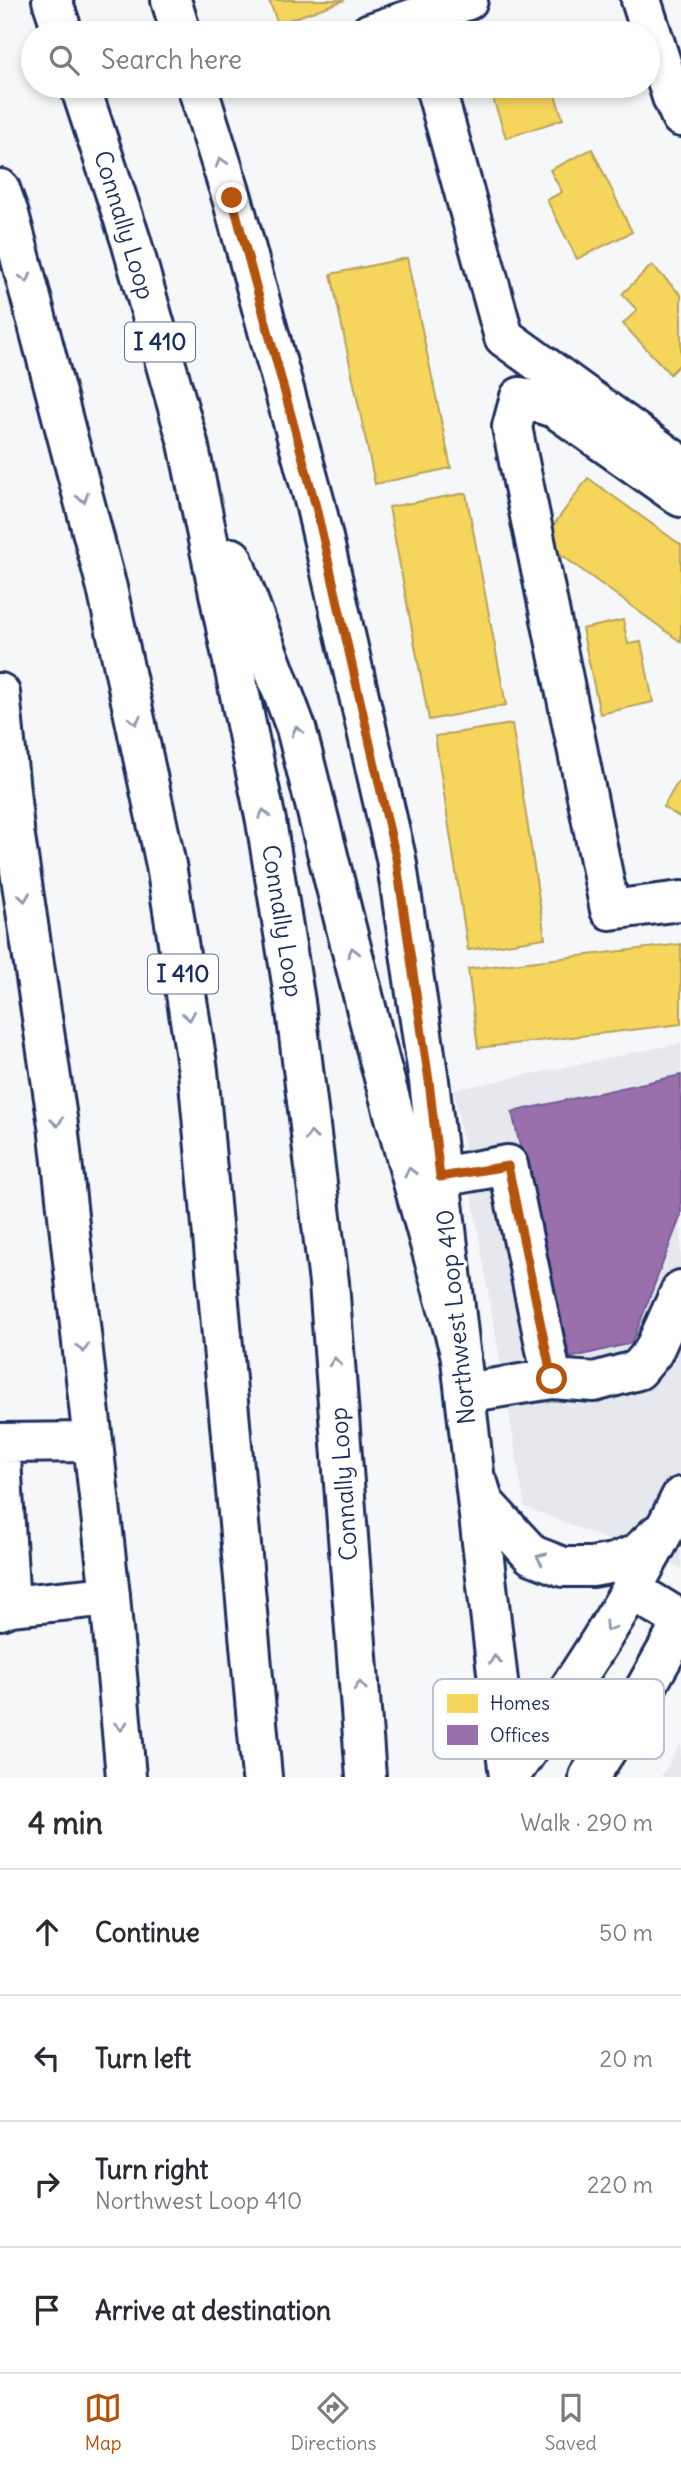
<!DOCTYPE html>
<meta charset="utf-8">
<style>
:root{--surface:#fff;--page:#f2f2f3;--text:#2b2b33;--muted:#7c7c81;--line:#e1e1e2;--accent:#b45309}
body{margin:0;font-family:Delius,sans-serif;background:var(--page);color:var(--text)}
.stop{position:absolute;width:21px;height:21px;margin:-16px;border:5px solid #b45309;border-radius:50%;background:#fff}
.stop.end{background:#b45309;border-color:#fff;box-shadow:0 2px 7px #0008}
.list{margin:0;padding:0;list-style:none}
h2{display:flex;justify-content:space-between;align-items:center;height:91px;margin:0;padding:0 28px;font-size:30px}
h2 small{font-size:23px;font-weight:400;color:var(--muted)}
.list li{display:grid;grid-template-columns:46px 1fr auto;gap:21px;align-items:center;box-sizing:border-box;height:126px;padding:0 28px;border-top:2px solid var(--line)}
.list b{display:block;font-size:26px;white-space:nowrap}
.list p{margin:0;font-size:23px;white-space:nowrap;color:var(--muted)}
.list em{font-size:23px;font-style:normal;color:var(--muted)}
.icon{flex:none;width:38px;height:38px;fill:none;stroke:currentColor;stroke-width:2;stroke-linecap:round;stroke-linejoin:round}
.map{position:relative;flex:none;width:681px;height:1777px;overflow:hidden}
.search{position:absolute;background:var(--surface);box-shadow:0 4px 10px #0003;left:21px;right:21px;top:21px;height:77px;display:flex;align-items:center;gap:18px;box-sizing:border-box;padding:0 24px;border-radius:38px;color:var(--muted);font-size:26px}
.sheet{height:595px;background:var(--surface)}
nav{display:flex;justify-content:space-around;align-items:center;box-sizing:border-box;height:98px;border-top:2px solid var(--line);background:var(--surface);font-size:19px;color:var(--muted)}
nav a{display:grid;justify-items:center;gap:4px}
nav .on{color:var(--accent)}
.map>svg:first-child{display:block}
</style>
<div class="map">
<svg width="681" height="1777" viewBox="0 0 681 1777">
<rect width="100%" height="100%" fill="#f6f7f9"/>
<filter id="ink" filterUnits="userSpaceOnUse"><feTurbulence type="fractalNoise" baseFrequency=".0143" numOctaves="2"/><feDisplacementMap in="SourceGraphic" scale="14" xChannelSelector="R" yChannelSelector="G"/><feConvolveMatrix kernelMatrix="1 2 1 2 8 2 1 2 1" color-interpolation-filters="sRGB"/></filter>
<g filter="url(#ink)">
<path fill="#e6e8ee" d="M681,1043V1568L525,1507L454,1090Z
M681,1743V1777H661Z"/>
<path fill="#f6d55c" stroke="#b4a35d" stroke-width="2" d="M269,0H345L278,24Z
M489,86H552L563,119L506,138Z
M592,149L632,232L577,259L547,200L562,192L550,170Z
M407,258L451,468L375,484L331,274Z
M652,265L681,295V363L670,374L623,324L637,310L622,294Z
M588,478L681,545V642L542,541Z
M466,493L506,705L429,720L389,507Z
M623,620L628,644L641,642L653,702L600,714L582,629Z
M512,724L545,938L468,950L435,736Z
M681,777V818L663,807Z
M681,944V1024L478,1048L468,969Z"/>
<path fill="#9970ab" stroke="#735c94" stroke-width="2" d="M681,1075V1215L632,1343L570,1358L512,1112Z"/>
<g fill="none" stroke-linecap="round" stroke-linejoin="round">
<defs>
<path id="minor" d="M641,0L672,97L681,117
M370,33L468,0
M435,86L504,337L679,464
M681,497L555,408L520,397L512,427L610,910L681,901
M440,1177L508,1165L552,1379L594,1382L638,1370L653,1352L681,1290
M465,1393L552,1379
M632,1590L681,1620
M10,1606L0,1443L93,1442
M0,1610L10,1606L110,1596"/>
<path id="major" d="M171,0L181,33
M197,86L232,198L316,507L396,858L429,1081L509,1777
M7,796L14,830L58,1125L110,1596L126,1777
M479,1486L484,1503L532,1555L563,1567H592L614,1563L637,1554L658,1534
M509,1777C572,1687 633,1596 681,1497
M589,1777L641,1696L681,1625"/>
<path id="highway" d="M52,0L63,33
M80,86L131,241L188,443L266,821L295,1002L329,1283L366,1777
M0,189L9,214L107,588L166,865L198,1071L262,1777
M232,558L296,728L380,1063L461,1356
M0,693L14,830"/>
</defs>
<use href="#minor" stroke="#1b2f5e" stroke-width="44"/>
<use href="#major" stroke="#1b2f5e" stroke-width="44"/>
<use href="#highway" stroke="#1b2f5e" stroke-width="44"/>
<use href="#minor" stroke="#fff" stroke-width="38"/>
<use href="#major" stroke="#fff" stroke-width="38"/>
<use href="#highway" stroke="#fff" stroke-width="38"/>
</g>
<defs><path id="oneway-chevron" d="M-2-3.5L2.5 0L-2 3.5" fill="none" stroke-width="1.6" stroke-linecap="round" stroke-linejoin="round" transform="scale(1.75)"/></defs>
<g stroke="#8d97ae">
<use href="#oneway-chevron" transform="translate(221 162) rotate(-107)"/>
<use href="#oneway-chevron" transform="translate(26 278) rotate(75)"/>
<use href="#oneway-chevron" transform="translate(83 498) rotate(75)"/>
<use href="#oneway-chevron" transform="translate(135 720) rotate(78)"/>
<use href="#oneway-chevron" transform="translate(297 731) rotate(-106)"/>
<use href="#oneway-chevron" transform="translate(264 814) rotate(-101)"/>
<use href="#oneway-chevron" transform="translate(24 897) rotate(82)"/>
<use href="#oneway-chevron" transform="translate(353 952) rotate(-104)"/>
<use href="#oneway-chevron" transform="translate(189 1016) rotate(81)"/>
<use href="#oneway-chevron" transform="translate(57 1122) rotate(82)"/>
<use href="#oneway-chevron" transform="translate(311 1136) rotate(-97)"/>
<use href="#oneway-chevron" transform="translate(410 1172) rotate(-105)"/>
<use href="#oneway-chevron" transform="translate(83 1348) rotate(83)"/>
<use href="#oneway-chevron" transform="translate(335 1362) rotate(-94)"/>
<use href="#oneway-chevron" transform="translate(541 1558) rotate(-157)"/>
<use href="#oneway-chevron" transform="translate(609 1627) rotate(122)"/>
<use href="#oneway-chevron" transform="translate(495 1660) rotate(-97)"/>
<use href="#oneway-chevron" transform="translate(360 1686) rotate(-94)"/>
<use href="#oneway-chevron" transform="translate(121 1726) rotate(85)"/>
</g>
</g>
<g fill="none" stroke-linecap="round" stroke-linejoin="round" filter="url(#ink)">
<path stroke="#b45309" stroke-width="9" d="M232,198L316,507L396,858L429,1081L440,1177L508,1166L552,1379"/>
</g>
<g text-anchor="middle" stroke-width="7" stroke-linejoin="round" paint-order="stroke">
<g fill="#fff" stroke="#5f6d8e" stroke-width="2">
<rect x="125" y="322.5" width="70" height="39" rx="5"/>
<rect x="148" y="954.5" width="70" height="39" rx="5"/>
</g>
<g font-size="23" font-weight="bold" fill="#1b2f5e">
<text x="160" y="350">I 410</text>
<text x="183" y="982">I 410</text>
</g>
<g font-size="24" fill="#1b2f5e" stroke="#fff">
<text transform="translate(124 225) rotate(73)" y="8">Connally Loop</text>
<text transform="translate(282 921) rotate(81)" y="8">Connally Loop</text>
<text transform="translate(456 1317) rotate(-96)" y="8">Northwest Loop 410</text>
<text transform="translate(344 1484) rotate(-94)" y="8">Connally Loop</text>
</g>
</g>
<rect x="433" y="1679" width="231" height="80" rx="10" fill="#fff" stroke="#bbc1cf" stroke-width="2"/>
<rect x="447" y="1694" width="31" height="19" fill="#f6d55c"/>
<rect x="447" y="1725" width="31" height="20" fill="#9970ab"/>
<g font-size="19" fill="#1b2f5e">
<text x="490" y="1710">Homes</text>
<text x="490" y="1742">Offices</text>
</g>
</svg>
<div class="stop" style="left:552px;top:1379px"></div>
<div class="stop end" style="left:232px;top:198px"></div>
<div class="search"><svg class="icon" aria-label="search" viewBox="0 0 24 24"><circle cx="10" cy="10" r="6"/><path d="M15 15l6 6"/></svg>Search here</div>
</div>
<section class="sheet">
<h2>4 min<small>Walk · 290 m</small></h2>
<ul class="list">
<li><svg class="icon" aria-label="ahead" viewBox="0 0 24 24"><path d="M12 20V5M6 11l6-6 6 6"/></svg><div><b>Continue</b></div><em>50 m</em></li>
<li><svg class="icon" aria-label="left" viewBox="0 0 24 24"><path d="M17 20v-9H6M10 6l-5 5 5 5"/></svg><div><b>Turn left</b></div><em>20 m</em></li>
<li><svg class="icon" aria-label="right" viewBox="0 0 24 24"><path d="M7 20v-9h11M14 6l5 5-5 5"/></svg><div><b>Turn right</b><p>Northwest Loop 410</p></div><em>220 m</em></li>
<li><svg class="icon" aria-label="arrive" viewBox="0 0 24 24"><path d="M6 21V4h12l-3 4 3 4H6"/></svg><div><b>Arrive at destination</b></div></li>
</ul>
</section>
<nav>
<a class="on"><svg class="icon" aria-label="map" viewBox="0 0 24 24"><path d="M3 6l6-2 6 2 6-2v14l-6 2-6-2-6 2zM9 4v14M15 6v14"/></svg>Map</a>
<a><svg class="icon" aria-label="directions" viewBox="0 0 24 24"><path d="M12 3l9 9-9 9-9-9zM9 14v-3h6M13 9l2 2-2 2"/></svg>Directions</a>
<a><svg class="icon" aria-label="saved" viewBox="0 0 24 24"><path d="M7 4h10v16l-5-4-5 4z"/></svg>Saved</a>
</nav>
